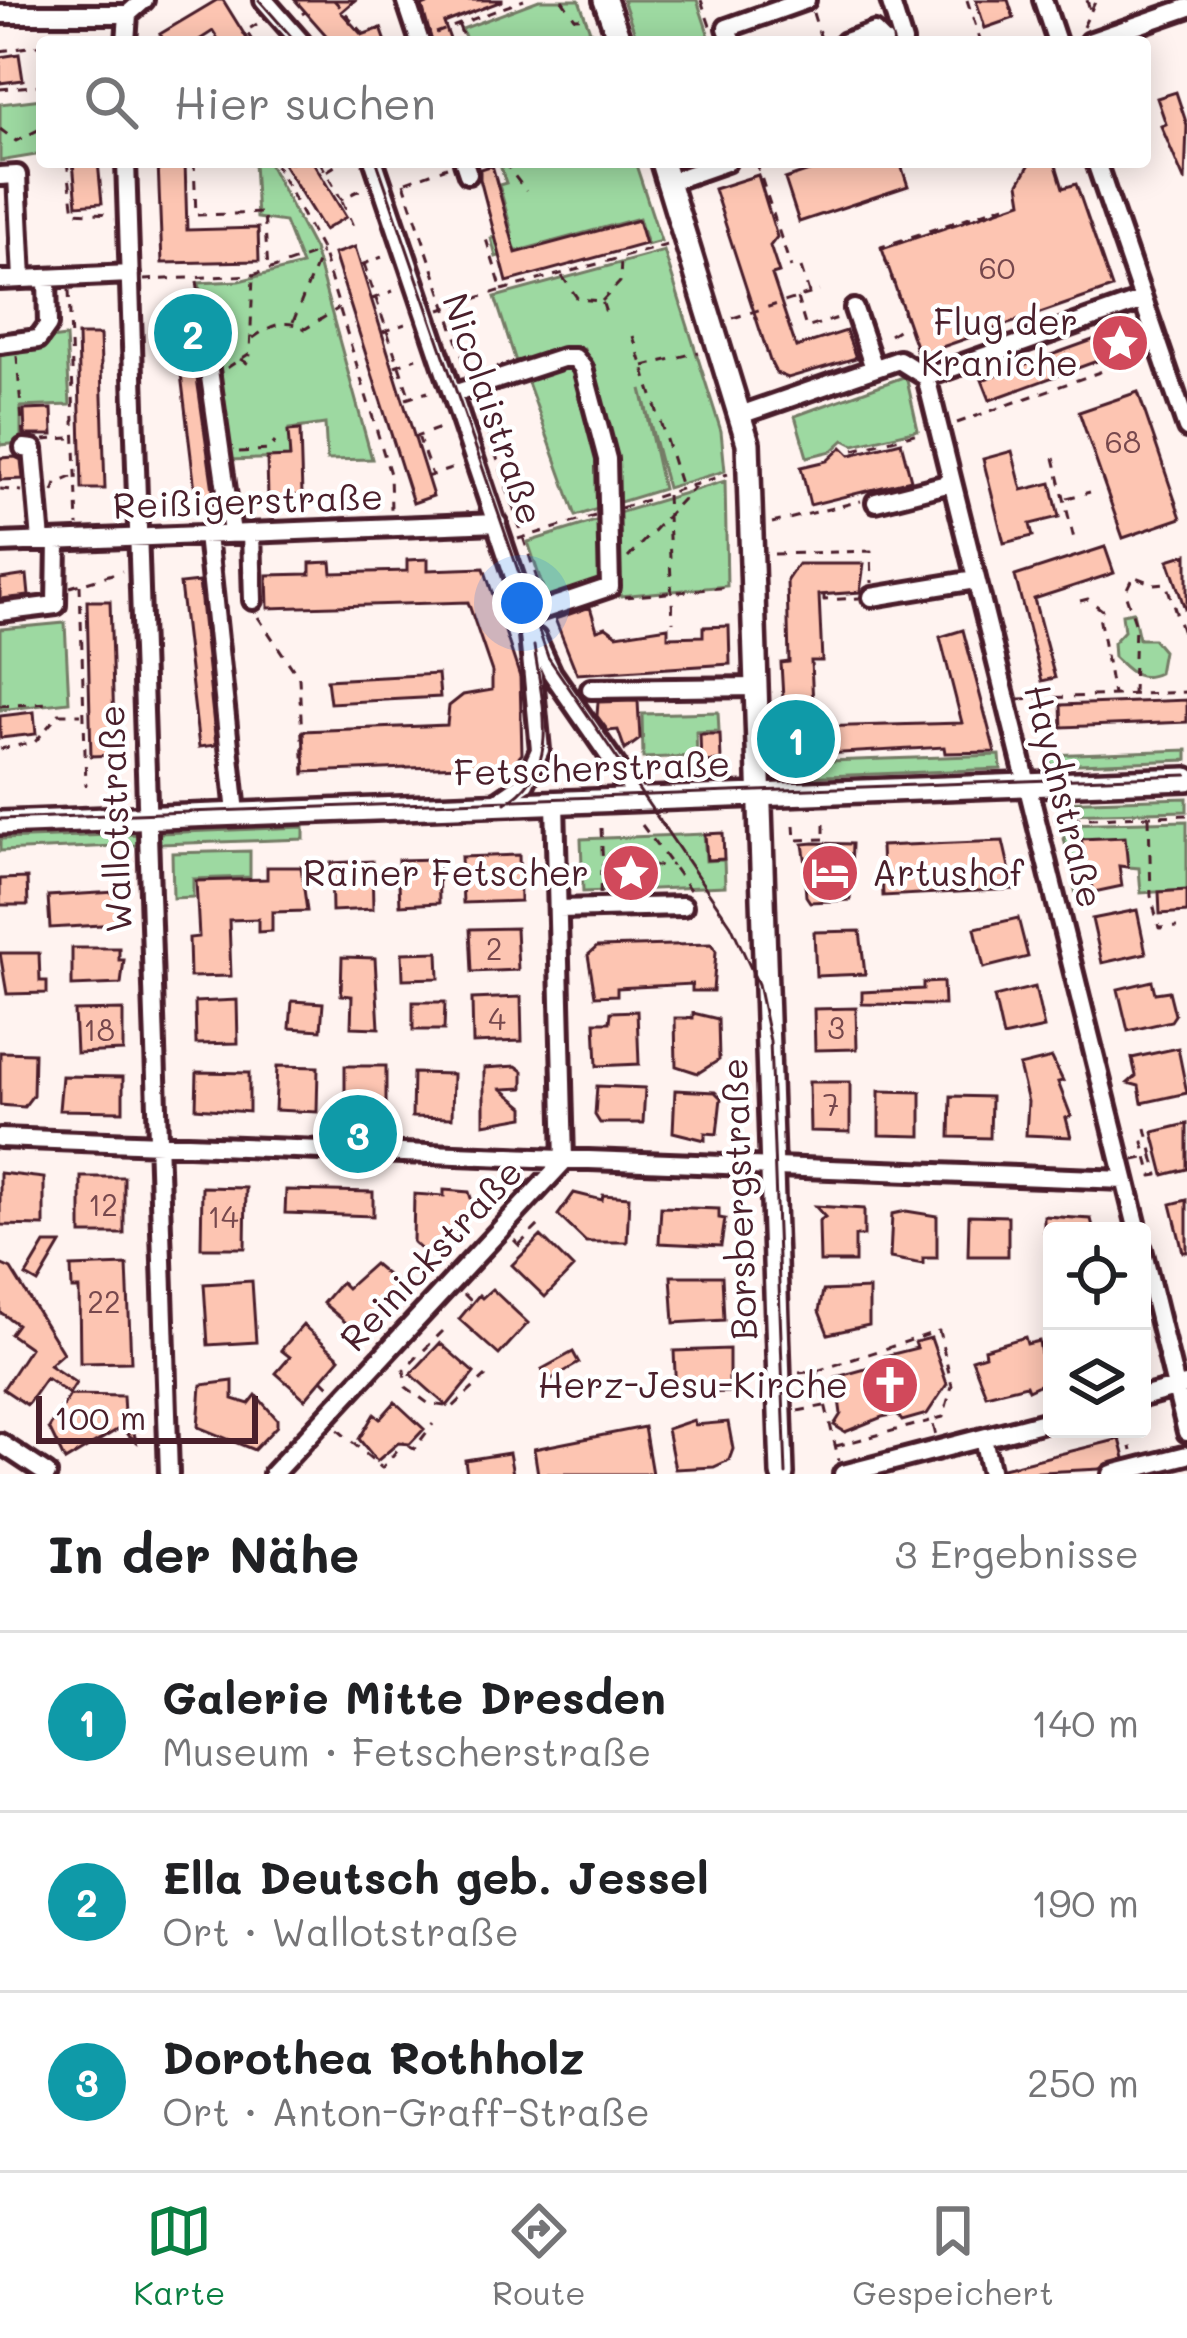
<!DOCTYPE html>
<html lang="de">
<meta charset="utf-8">
<style>
:root{--surface:#fff;--page:#f2f2f2;--text:#202124;--muted:#757577;--line:#e0e0e0;--accent:#0b8043}
body{margin:0;font-family:Mali,sans-serif;background:var(--page);color:var(--text)}
.controls{position:absolute;right:36px;bottom:36px;display:grid;overflow:hidden;border-radius:12px;box-shadow:0 6px 30px #0003}
.controls button{width:108px;height:108px;display:grid;place-items:center;padding:0;border:0;border-bottom:3px solid var(--line);background:var(--surface);color:var(--text);font:60px sans-serif}
.scale{position:absolute;left:36px;bottom:30px;width:222px;box-sizing:border-box;padding-left:12px;border:6px solid #4a1f2b;border-top:0;font-size:33px;line-height:42px;white-space:nowrap;color:#4a1f2b;-webkit-text-stroke:9px #fff;paint-order:stroke}
.you{position:absolute;left:522px;top:603px;width:42px;height:42px;margin:-30px;border:9px solid #fff;border-radius:50%;background:#1a73e8;box-shadow:0 0 0 18px #1a73e833}
.badge{display:grid;place-items:center;width:78px;height:78px;border-radius:50%;background:var(--accent);color:#fff;font-size:39px;font-weight:700}
.pin{position:absolute;translate:-50% -50%;border:6px solid #fff;box-shadow:0 3px 12px #0006}
.list{margin:0;padding:0;list-style:none}
h2{display:flex;justify-content:space-between;align-items:center;height:156px;margin:0;padding:0 48px;font-size:51px}
h2 small{font-size:39px;font-weight:400;color:var(--muted)}
.list li{display:grid;grid-template-columns:78px 1fr auto;gap:36px;align-items:center;box-sizing:border-box;height:180px;padding:0 48px;border-top:3px solid var(--line)}
.list b{display:block;font-size:45px;white-space:nowrap}
.list p{margin:0;font-size:39px;white-space:nowrap;color:var(--muted)}
.list em{font-size:39px;font-style:normal;color:var(--muted)}
.icon{flex:none;width:66px;height:66px;fill:none;stroke:currentColor;stroke-width:2;stroke-linecap:round;stroke-linejoin:round}
.map{position:relative;flex:none;width:1187px;height:1474px;overflow:hidden}
.search{position:absolute;background:var(--surface);box-shadow:0 6px 30px #0003;left:36px;right:36px;top:36px;height:132px;display:flex;align-items:center;gap:30px;box-sizing:border-box;padding:0 42px;border-radius:12px;color:var(--muted);font-size:45px}
.sheet{height:696px;background:var(--surface)}
nav{display:flex;justify-content:space-around;align-items:center;box-sizing:border-box;height:168px;border-top:3px solid var(--line);background:var(--surface);font-size:33px;color:var(--muted)}
nav a{display:grid;justify-items:center;gap:6px}
nav .on{color:var(--accent)}
.map>svg:first-child{display:block}
</style>
<div class="map">
<svg width="1187" height="1474" viewBox="0 0 1187 1474">
<rect width="100%" height="100%" fill="#fff3f0"/>
<filter id="ink" filterUnits="userSpaceOnUse"><feTurbulence type="fractalNoise" baseFrequency=".00833" numOctaves="2"/><feDisplacementMap in="SourceGraphic" scale="24" xChannelSelector="R" yChannelSelector="G"/><feConvolveMatrix kernelMatrix="1 2 1 2 8 2 1 2 1" color-interpolation-filters="sRGB"/></filter>
<g filter="url(#ink)">
<path fill="#9dd9a1" stroke="#747c66" stroke-width="3" d="M539,0H579L594,42H467L462,29Z
M623,0H697L711,42H638Z
M42,99V154L0,161V104Z
M254,162H268L314,249L372,459L327,460L325,424L289,429L290,458L228,460L212,338L227,332L221,311L204,312L199,283L239,281L302,265L285,222L257,218Z
M499,162H635L661,241L647,245L639,218L496,257L491,238L512,232L499,185L506,183Z
M664,251L721,431L725,471L667,488L641,389L663,489L617,503L618,471L584,349L518,368L495,297Z
M66,337L70,405L21,407V443L0,445V345Z
M557,365L573,367L600,453L604,507L576,516L526,377Z
M906,376L918,430L854,445L844,440L832,451L807,457L795,416Z
M725,481L727,586L619,596L615,514Z
M602,519V583L548,603L528,542Z
M1133,612L1139,639H1153L1163,651L1159,673C1138,683 1129,671 1114,657L1113,643L1124,631L1122,614Z
M65,623L69,702L0,710V629Z
M718,712L719,731L696,732L697,756L643,758L642,714Z
M1187,750V760L1051,765L1048,755Z
M1000,755L1001,769L800,777V762Z
M1187,798V811L1059,814L1056,802Z
M1187,821V890L1141,893L1139,868L1128,867L1082,839L1093,887L1080,891L1081,898L1092,895L1093,900L1078,904L1061,824Z
M304,827V839L160,844L159,833Z
M138,834L139,845L0,851V839Z
M704,834L706,861L724,860L725,886L583,892L581,839Z
M250,851V877L193,879V897L173,898L172,853Z"/>
<path fill="#fdc5b2" stroke="#4a1f2b" stroke-width="3" d="M217,0H223L249,42H220L213,31L196,42H165L160,34Z
M295,0H355L341,12L362,35L381,28L386,42H332Z
M438,0H502V1L444,23L451,42H432L422,6Z
M976,0H1008L1014,18L985,28Z
M19,54L23,80L0,83V57Z
M1176,92L1187,125L1185,182L1161,126L1166,124L1157,98Z
M73,162H98L102,203L77,205Z
M158,162H185L187,230L258,228L259,261L162,263Z
M282,162H313L346,217L324,230Z
M836,162H900L908,186L799,222L785,179Z
M1031,162H1055L1063,188L1076,184L1112,288L919,355L882,249L1022,202L1019,183Z
M492,165L516,253L638,220L645,244L507,282L480,179V169Z
M758,175L777,237L770,246L779,273L772,275L796,347L846,331L856,358L788,378L776,373L770,361L714,189Z
M355,247L433,496L413,503L334,254Z
M196,306L198,323L191,336L215,504L197,506L173,308Z
M78,335H100L105,489H82Z
M1101,337L1108,357L990,400L982,380Z
M1138,392L1181,518L1123,538L1079,412Z
M52,409L53,435H25L24,410Z
M300,430L302,495L268,499L267,458L290,457L288,431Z
M901,442L911,480L810,505L801,467L827,461L842,447L850,455Z
M1012,451L1022,490L1051,483L1059,517L1030,524L1033,536L1004,543L983,459Z
M15,457L21,460L23,479L0,480V458Z
M1105,547L1114,573L1034,599L1055,678L1042,681L1015,576Z
M1187,554V609H1185L1168,560Z
M428,559V570L484,568L520,677L522,754L513,764L305,772L303,731L447,725L449,706L463,695L492,690V672L468,602L268,608L267,575L310,574V563L331,562L332,573L407,571V560Z
M798,564H864L860,592L819,595L822,661H811L814,727L962,723L940,637L963,630L995,752L945,753L944,747L791,756L786,751L781,663L789,662L787,580Z
M27,575L29,596L0,599V579Z
M199,582L216,745L199,747L180,584Z
M87,601H110L115,755L91,756Z
M590,607L597,630L606,627L617,635L668,627V637L703,636V627L729,626L730,664L577,674L555,619Z
M438,674L440,697L330,703L327,680Z
M1187,700V722L1062,727L1061,705Z
M638,701L640,739L625,750L618,730L608,731L597,716L598,702Z
M34,712L36,734L0,738V716Z
M700,734H720L721,761L701,762Z
M723,833L724,859L707,860L705,834Z
M1125,837L1128,867L1119,866L1122,886L1094,892L1081,839Z
M1003,841L1014,889L883,896L881,846Z
M814,843L852,844L850,900L810,902L806,896L805,883H809L803,844Z
M519,855L520,901L463,903L461,857Z
M438,859L439,903L400,905L398,860Z
M372,861L373,909L332,911L331,863Z
M267,867H301L307,911L272,912V931L258,932V919L229,920L231,976L190,977L189,938L199,937L196,881L267,879Z
M27,878L28,905H0V879Z
M1187,890V912L1160,914L1159,892Z
M116,892L118,924L50,928L48,896Z
M1137,910L1146,953L1102,963L1092,919Z
M1018,918L1028,957L984,968L975,928Z
M516,928L518,970L472,972L470,929Z
M860,931L865,974L816,976L814,932Z
M711,944L716,951L713,991H692V984L617,988V995L595,996L588,955L597,947Z
M72,948H119V960H124L121,984L72,986Z
M438,952L439,978L403,979L402,953Z
M0,953H39L40,981H47V993L7,994Z
M342,957L375,958L379,1028L351,1027L352,996L341,995Z
M1152,981L1155,993L1169,991L1175,1015L1171,1021L1128,1031L1118,989Z
M943,982L944,1005L862,1004V992L923,989V983Z
M1035,987L1044,1028L1003,1037L994,997Z
M521,997L522,1041L473,1043L472,999Z
M237,1000L238,1043L196,1044L195,1002Z
M292,1001L323,1003L321,1030L290,1028Z
M413,1002H445L444,1030H413Z
M856,1008L857,1049L815,1050L814,1009Z
M123,1010V1051L76,1053L74,1011Z
M637,1011L639,1064L597,1066L595,1022H610L611,1012Z
M693,1013L718,1019L719,1060L698,1073L676,1066L675,1018H693Z
M1178,1048L1187,1093L1142,1103L1139,1086L1128,1083L1136,1076L1132,1058Z
M0,1052L34,1053L33,1095L24,1107L0,1105Z
M1052,1058L1063,1081L1058,1082L1071,1116L1066,1118L1071,1137L1026,1135L1028,1102L1019,1066Z
M277,1066L318,1067L317,1112L275,1110Z
M345,1066H386V1114H345Z
M516,1066L523,1071V1088L502,1089L524,1107V1117L484,1124V1068Z
M197,1072L249,1073V1112L196,1108Z
M413,1073L453,1074L452,1118L412,1117Z
M62,1076L123,1077V1111L59,1110Z
M809,1082H850V1132L810,1131Z
M597,1086L645,1088L643,1123H600L595,1115Z
M675,1090L715,1092L721,1098L717,1134L705,1133V1140L673,1132Z
M879,1091L921,1092V1136L879,1135Z
M951,1096L991,1097L990,1138L950,1137Z
M1187,1124V1169L1164,1175L1153,1132Z
M0,1173L44,1178V1226L0,1225Z
M81,1177H124V1234H81Z
M202,1187L246,1188L245,1248H201Z
M286,1190L373,1192V1216L285,1213Z
M444,1190L469,1192L475,1211L428,1256L413,1242L414,1194L444,1196Z
M574,1193L602,1200L603,1195L629,1197L627,1242H586L558,1215Z
M1187,1200V1252H1183L1171,1204Z
M815,1206L864,1209V1236H855V1262H820L819,1221L825,1217Z
M661,1207L719,1209V1218L725,1219L721,1246L659,1243Z
M906,1211L937,1216V1258H923V1264L890,1258L892,1214Z
M969,1215L1008,1216V1256H968Z
M1044,1216L1091,1219L1094,1231H1044Z
M541,1236L573,1268L545,1297L512,1265Z
M45,1244H61L38,1283L26,1276Z
M0,1264L11,1269L63,1353L49,1365L76,1383L69,1394L46,1378L27,1405L3,1389L30,1348L10,1334L17,1324L0,1312Z
M374,1264L399,1285L358,1333L323,1303L341,1282L347,1288Z
M127,1265L131,1362L80,1363L79,1289H72L71,1267Z
M671,1276H722L724,1320L674,1323Z
M252,1281L256,1342L208,1345L204,1284Z
M492,1289L528,1323L499,1355L459,1319L479,1295L482,1298Z
M869,1289V1325L828,1334L819,1311L823,1291Z
M303,1325L340,1358L305,1399L276,1373L290,1357L281,1350Z
M1025,1337L1027,1344L1039,1341L1045,1382L1028,1390L1026,1385L986,1395L972,1359L985,1355L984,1349Z
M931,1338L947,1384L927,1414L902,1421L897,1414L882,1417L845,1432L834,1425L841,1414L836,1377L884,1364L885,1356L917,1348L915,1342Z
M440,1343L474,1373L447,1406L411,1374Z
M729,1349V1392L676,1394L674,1351Z
M573,1352L579,1363L548,1381L542,1369Z
M233,1381V1399L249,1404L256,1395L277,1419V1426L254,1450L198,1427L201,1385Z
M70,1395L123,1396L124,1414L129,1413L136,1441L120,1428L65,1461L49,1428Z
M395,1402L424,1429L410,1444L398,1443L377,1461L359,1439L374,1414L380,1419Z
M694,1420L695,1425L728,1422L733,1449L729,1460L714,1467L675,1469L667,1429Z
M644,1427L652,1474H538L534,1449Z
M1120,1439L1125,1458L1100,1469L1003,1474V1468Z
M509,1453L513,1474H467L465,1460Z"/>
<g fill="none" stroke-linecap="round" stroke-linejoin="round">
<defs>
<path id="minor" d="M264,0L301,42
M406,0L420,42
M890,0L903,42
M1043,0L1057,42
M0,14H128L144,0
M126,42L128,14
M732,42L727,28L806,0
M845,42L874,32L884,42
M1089,42L1187,8
M126,162L169,1474
M374,162L527,615L540,750L525,783L494,804
M464,162L468,174
M1096,162L1187,428
M0,176L17,175L22,279
M669,182L726,162
M0,280L130,274
M854,309L874,368
M204,334L232,533
M0,344L38,339L48,325L47,278
M926,377L1138,1231
M926,377L1143,300
M453,394L563,358H575L583,368L607,459L610,587L527,615
M743,414L899,360L926,377
M24,448L33,449L41,541
M876,502L951,483
M251,533L253,600
M207,535L236,813
M0,543L497,523
M872,597L975,580
M0,612L56,605L57,541
M536,638L552,673L639,799
M591,689L758,687
M558,909L683,906
M0,1138L1125,1180
M1142,1249L1187,1432
M1142,1397L1186,1385
M983,1438L991,1474
M0,1443L47,1474
M273,1474L564,1161L555,802
M843,1474L1052,1420
M1112,1474L1187,1455"/>
<path id="major" d="M605,0L620,42
M662,162L748,443L782,1474
M0,823L1187,779"/>
</defs>
<use href="#minor" stroke="#4a1f2b" stroke-width="26"/>
<use href="#major" stroke="#4a1f2b" stroke-width="30"/>
<path stroke="#4a1f2b" stroke-width="3" stroke-dasharray="9 9" stroke-linecap="butt" d="M334,0L371,42
M562,0L575,18L588,17
M701,0L711,29
M967,0L981,42
M1087,0L1090,10
M813,13L822,42
M302,14L305,12
M459,26L465,42
M1083,27L1096,0
M436,33L524,0
M206,42H208
M253,42L246,31L257,24
M0,51L42,45
M0,89L42,85
M0,129L16,141L42,128
M67,162L74,212L112,214
M194,162L196,215L264,213L268,269
M274,162L322,251L390,474L391,509
M320,162L341,199L360,190
M504,162L526,191
M756,162L791,268
M327,171L341,162
M406,182L447,167
M404,183L469,375
M342,201L356,233
M364,264L410,398
M361,265L382,257
M801,268L809,293
M562,276L578,299L602,301L607,316
M144,280L253,275L321,252
M197,281L202,319
M69,290L78,526
M502,290L667,245
M797,298L806,328L841,317
M372,299L393,291
M602,301L620,282L621,259
M440,310L502,290L486,239
M733,318L819,291
M293,322L321,253
M383,332L405,324
M890,335L905,325
M633,336L681,487
M253,338C271,325 285,318 305,329L339,308
M917,353L881,247L1011,203
M17,356L23,435
M240,359L249,364L250,354
M395,366L416,358
M644,366L699,352
M227,368L250,353L253,276
M406,399L428,392
M478,401L541,591
M957,423L1108,369
M418,436L432,475
M413,438L440,428
M44,440L70,438
M854,450L922,432
M239,452L269,450L275,442
M1054,458L1075,543
M426,477L454,468
M0,489L22,491
M53,492L56,484L72,477
M667,495L673,622
M1067,498L1090,492
M621,508L728,474
M772,523L861,501
M518,539L595,516
M774,554L871,551L872,583
M628,558L695,486
M80,585L86,786
M70,587L122,571
M824,595V600L859,598
M624,597L731,587
M1080,601L1088,599L1102,610L1099,616L1113,695
M258,617L299,678L304,776
M1133,694L1135,622L1125,593L1133,576L1153,584L1166,583L1187,645
M1019,699L1187,692
M0,706L47,703
M0,749L35,742L59,714H81
M1149,817L1151,896L1159,928L1177,927
M1053,819L1187,815
M824,824V846
M642,825L690,890
M794,825L795,840L824,839
M601,828L603,869L673,865
M600,894L601,870
M1146,1128L1149,1141L1143,1142L1152,1176L1158,1175L1153,1156L1159,1154
M1134,1160L1153,1156L1150,1143
M514,1240L526,1252
M519,1245L539,1225
M464,1294L472,1302
M377,1310L391,1321
M443,1331L404,1370L406,1387L429,1404L453,1407L486,1376
M817,1371L939,1331L952,1386L943,1417L932,1420L936,1436
M799,1373L817,1371L839,1461
M322,1379L330,1387
M798,1411L824,1406
M1127,1429L1132,1451
M338,1430L382,1468L404,1442
M408,1446L414,1449L433,1424
M836,1446L930,1421"/>
<use href="#minor" stroke="#fff" stroke-width="16"/>
<use href="#major" stroke="#fff" stroke-width="21"/>
<path stroke="#4a1f2b" stroke-width="3" d="M259,0L296,42
M377,162L548,657L731,925L758,984L770,1041L786,1474
M505,803C563,770 542,703 534,646
M0,819L1187,775"/>
</g>
</g>
<defs>
<symbol id="sight-disc" viewBox="-11 -11 22 22"><circle r="9.5" fill="#d1495b" stroke="#fff"/><path d="M0-6L1.8-2.2L6-1.7L2.9 1.2L3.7 5.4L0 3.3L-3.7 5.4L-2.9 1.2L-6-1.7L-1.8-2.2Z" fill="#fff"/></symbol>
<symbol id="hotel-disc" viewBox="-11 -11 22 22"><circle r="9.5" fill="#d1495b" stroke="#fff"/><path d="M-6-4.5h1.5V1H6V5H4.5V3h-9V5H-6ZM-4 0a1.8 1.8 0 1 1 3.6 0ZM.5 0V-2.5h3Q6-2.5 6 0Z" fill="#fff"/></symbol>
<symbol id="church-disc" viewBox="-11 -11 22 22"><circle r="9.5" fill="#d1495b" stroke="#fff"/><path d="M-1.2-6h2.4v3.5h3.3v2.4h-3.3V6h-2.4V-.1h-3.3v-2.4h3.3Z" fill="#fff"/></symbol>
</defs>
<g fill-rule="evenodd">
<use href="#sight-disc" x="1087" y="310" width="66" height="66"/>
<use href="#sight-disc" x="598" y="840" width="66" height="66"/>
<use href="#hotel-disc" x="797" y="840" width="66" height="66"/>
<use href="#church-disc" x="857" y="1352" width="66" height="66"/>
</g>
<g text-anchor="middle" stroke-width="9" stroke-linejoin="round" paint-order="stroke">
<g font-size="30" fill="#77484d">
<text x="997" y="279">60</text>
<text x="1123" y="453">68</text>
<text x="494" y="960">2</text>
<text x="497" y="1030">4</text>
<text x="836" y="1039">3</text>
<text x="99" y="1041">18</text>
<text x="831" y="1116">7</text>
<text x="103" y="1216">12</text>
<text x="223" y="1228">14</text>
<text x="104" y="1313">22</text>
</g>
<g font-size="36" fill="#4a1f2b" stroke="#fff" text-anchor="end">
<text x="1078" y="335">Flug der<tspan x="1078" dy="41">Kraniche</tspan></text>
<text x="589" y="886">Rainer Fetscher</text>
<text x="872" y="886" text-anchor="start">Artushof</text>
<text x="848" y="1398">Herz-Jesu-Kirche</text>
</g>
<g font-size="36" fill="#4a1f2b" stroke="#fff">
<text transform="translate(493 409) rotate(71)" y="13">Nicolaistraße</text>
<text transform="translate(248 501) rotate(-2)" y="13">Reißigerstraße</text>
<text transform="translate(592 768) rotate(-2)" y="13">Fetscherstraße</text>
<text transform="translate(1064 796) rotate(76)" y="13">Haydnstraße</text>
<text transform="translate(115 819) rotate(-92)" y="13">Wallotstraße</text>
<text transform="translate(739 1199) rotate(-92)" y="13">Borsbergstraße</text>
<text transform="translate(431 1255) rotate(-47)" y="13">Reinickstraße</text>
</g>
</g>
</svg>
<div class="controls">
<button><svg class="icon" aria-label="locate" viewBox="0 0 24 24"><circle cx="12" cy="12" r="6"/><path d="M12 2v4M12 18v4M2 12h4M18 12h4"/></svg></button>
<button><svg class="icon" aria-label="layers" viewBox="0 0 24 24"><path d="M12 4l9 5-9 5-9-5zM3 14l9 5 9-5"/></svg></button>
</div>
<div class="scale">100 m</div>
<div class="you"></div>
<div class="pin badge" style="left:796px;top:739px;background:#0f9aa8">1</div>
<div class="pin badge" style="left:193px;top:333px;background:#0f9aa8">2</div>
<div class="pin badge" style="left:358px;top:1134px;background:#0f9aa8">3</div>
<div class="search"><svg class="icon" aria-label="search" viewBox="0 0 24 24"><circle cx="10" cy="10" r="6"/><path d="M15 15l6 6"/></svg>Hier suchen</div>
</div>
<section class="sheet">
<h2>In der Nähe<small>3 Ergebnisse</small></h2>
<ul class="list">
<li><span class="badge" style="background:#0f9aa8">1</span><div><b>Galerie Mitte Dresden</b><p>Museum · Fetscherstraße</p></div><em>140 m</em></li>
<li><span class="badge" style="background:#0f9aa8">2</span><div><b>Ella Deutsch geb. Jessel</b><p>Ort · Wallotstraße</p></div><em>190 m</em></li>
<li><span class="badge" style="background:#0f9aa8">3</span><div><b>Dorothea Rothholz</b><p>Ort · Anton-Graff-Straße</p></div><em>250 m</em></li>
</ul>
</section>
<nav>
<a class="on"><svg class="icon" aria-label="map" viewBox="0 0 24 24"><path d="M3 6l6-2 6 2 6-2v14l-6 2-6-2-6 2zM9 4v14M15 6v14"/></svg>Karte</a>
<a><svg class="icon" aria-label="directions" viewBox="0 0 24 24"><path d="M12 3l9 9-9 9-9-9zM9 14v-3h6M13 9l2 2-2 2"/></svg>Route</a>
<a><svg class="icon" aria-label="saved" viewBox="0 0 24 24"><path d="M7 4h10v16l-5-4-5 4z"/></svg>Gespeichert</a>
</nav>
